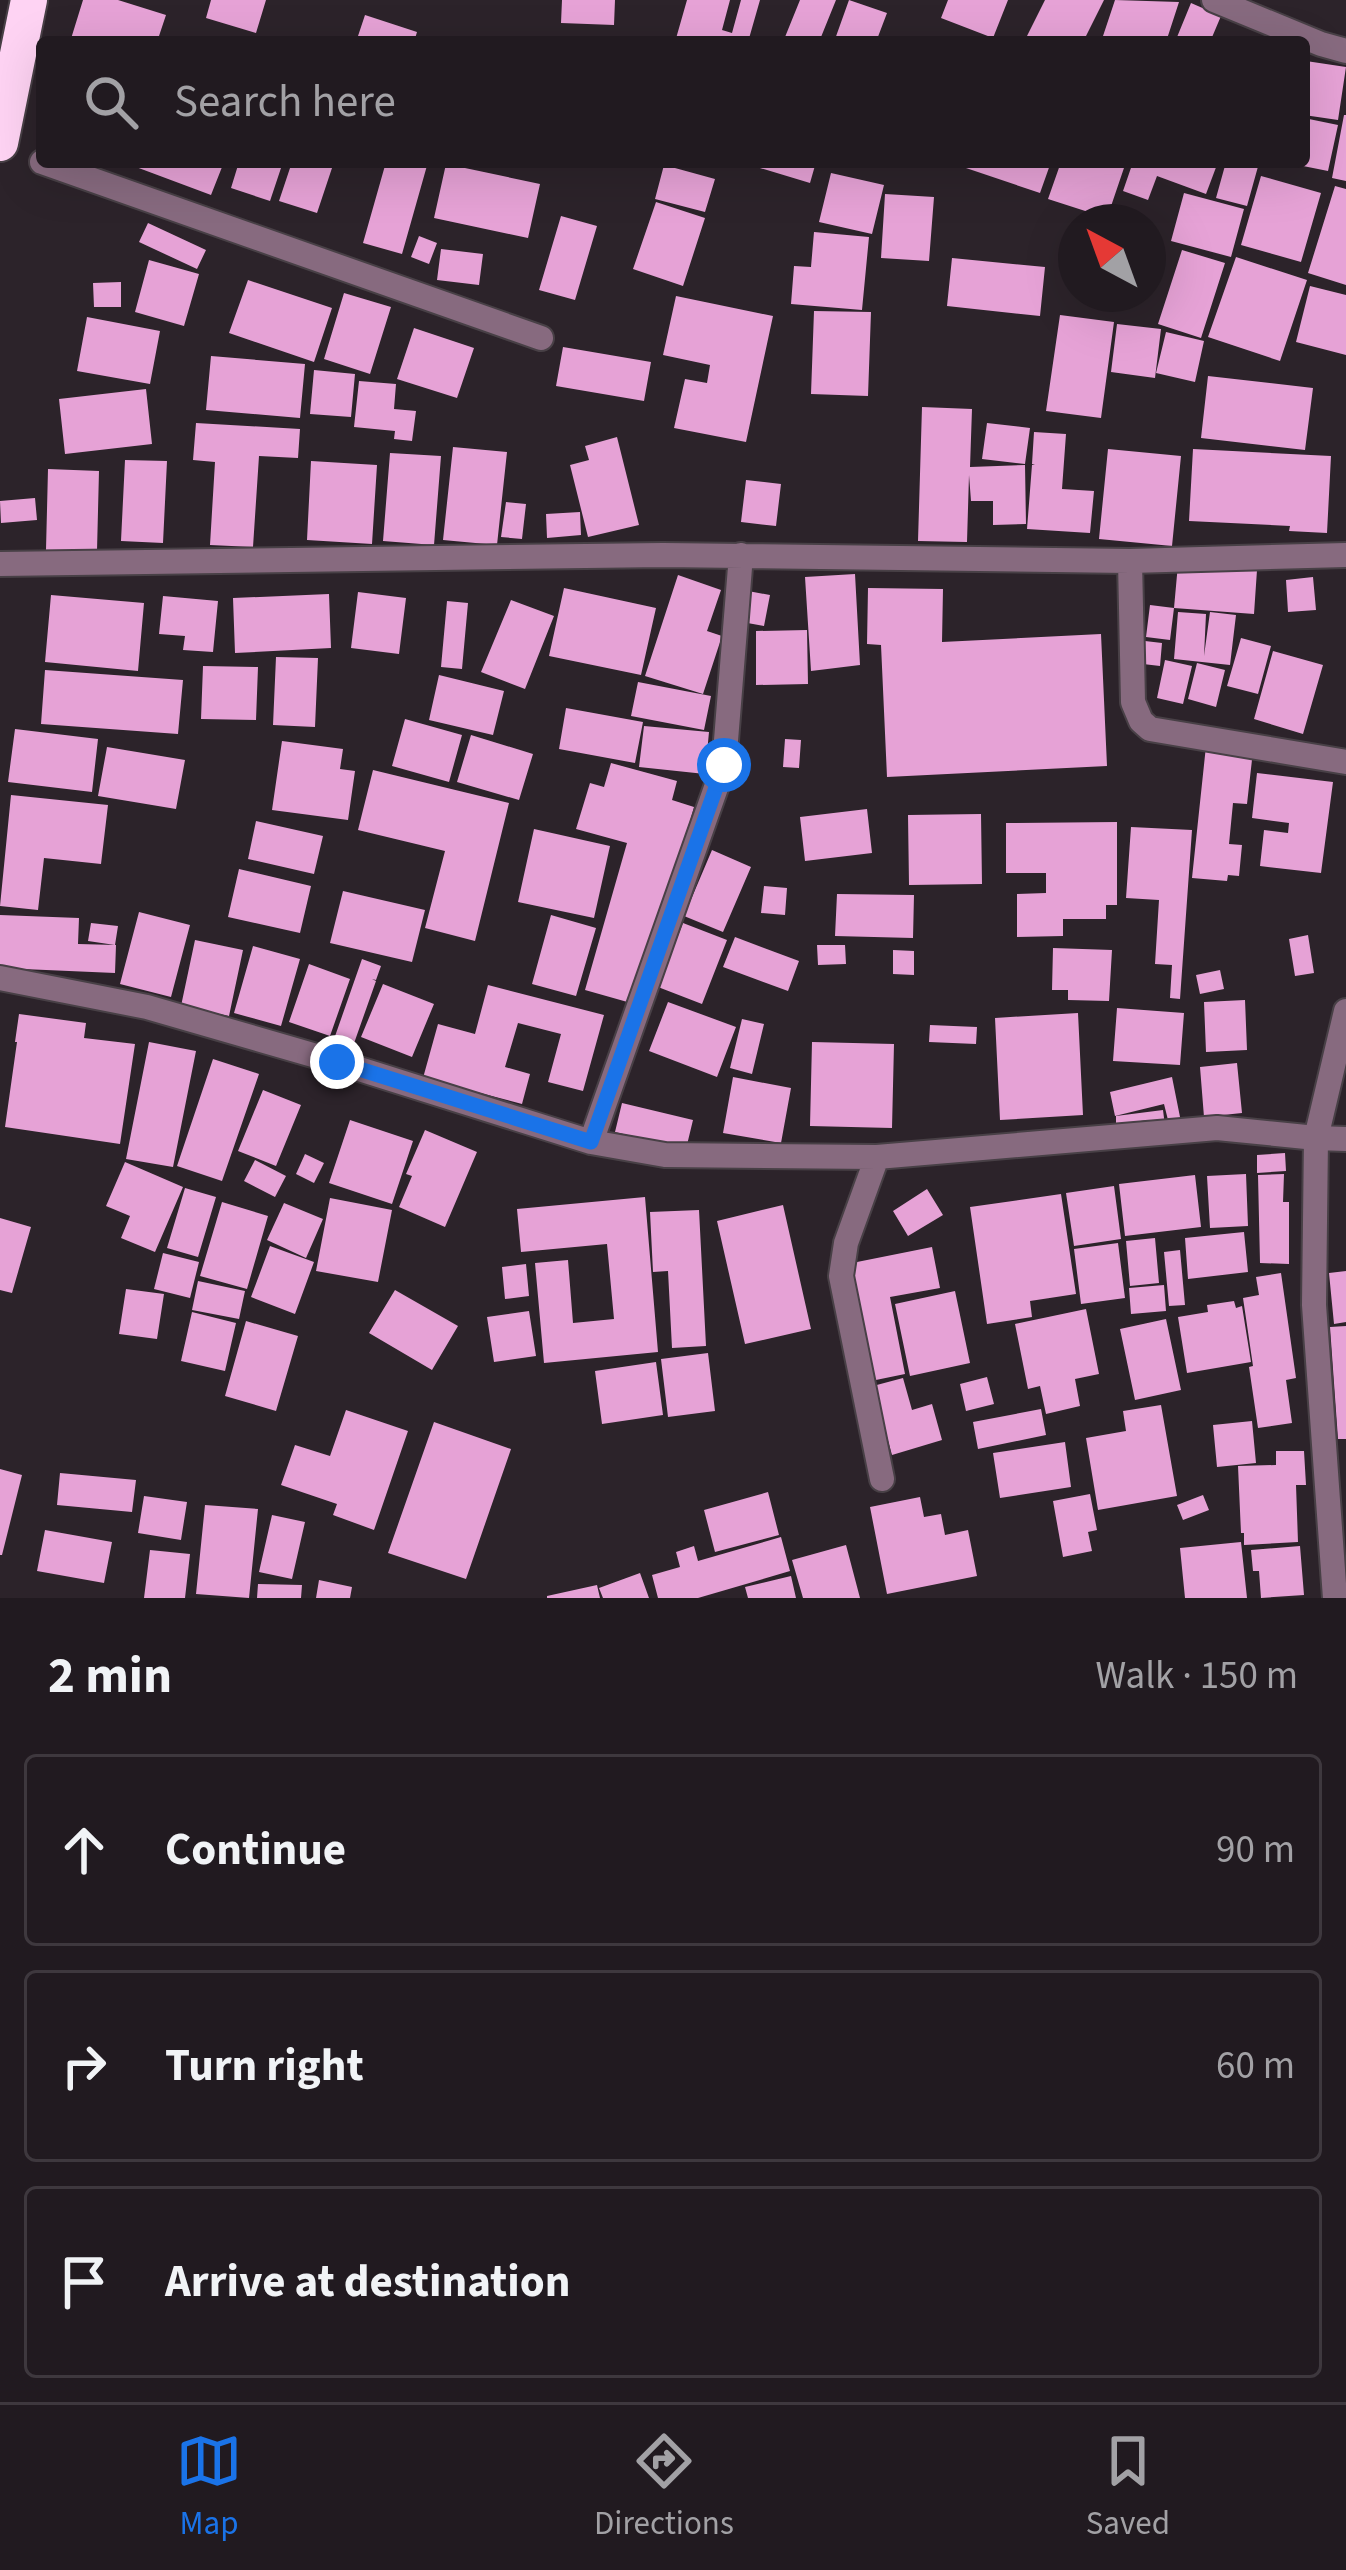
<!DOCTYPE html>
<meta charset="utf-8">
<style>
:root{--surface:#211a20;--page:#2d272d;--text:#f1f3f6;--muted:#a2a1a5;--line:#3e383e;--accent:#1a73e8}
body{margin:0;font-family:"Source Sans 3",sans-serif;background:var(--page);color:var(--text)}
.compass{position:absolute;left:1058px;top:204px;width:108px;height:108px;border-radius:50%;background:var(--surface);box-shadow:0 12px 48px #0002;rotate:319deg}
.stop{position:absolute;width:36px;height:36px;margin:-27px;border:9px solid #1a73e8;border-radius:50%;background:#fff}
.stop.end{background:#1a73e8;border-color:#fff;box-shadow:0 3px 12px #0008}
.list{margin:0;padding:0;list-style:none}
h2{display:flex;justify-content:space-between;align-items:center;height:156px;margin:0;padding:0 48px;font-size:51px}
h2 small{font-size:39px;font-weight:400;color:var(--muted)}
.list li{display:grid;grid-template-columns:78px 1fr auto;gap:36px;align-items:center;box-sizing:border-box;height:192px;margin:0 24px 24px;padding:0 24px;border:3px solid var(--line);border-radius:12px}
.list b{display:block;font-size:45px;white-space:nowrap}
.list em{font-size:39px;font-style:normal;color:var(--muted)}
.icon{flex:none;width:66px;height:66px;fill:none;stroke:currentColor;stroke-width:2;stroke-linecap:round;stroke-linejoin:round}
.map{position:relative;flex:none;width:1346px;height:1598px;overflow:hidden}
.search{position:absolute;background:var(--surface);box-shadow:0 12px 48px #0002;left:36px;right:36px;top:36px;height:132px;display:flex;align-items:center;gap:30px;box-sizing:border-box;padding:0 42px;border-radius:12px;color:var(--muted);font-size:45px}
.sheet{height:804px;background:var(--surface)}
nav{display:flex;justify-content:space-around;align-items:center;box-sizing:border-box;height:168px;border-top:3px solid var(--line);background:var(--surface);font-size:33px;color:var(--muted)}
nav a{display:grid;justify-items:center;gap:6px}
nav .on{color:var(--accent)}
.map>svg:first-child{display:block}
</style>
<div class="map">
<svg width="1346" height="1598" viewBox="0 0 1346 1598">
<rect width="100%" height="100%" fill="#2c232a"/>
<path fill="#e6a2d6" d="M83,0H118L166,15L157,42H70Z
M211,0H266L256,33L206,18Z
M562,0H615L614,25L561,23Z
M687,0H730L722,30L732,33L741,0H760L748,42H675Z
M800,0H836L819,42H783Z
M849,0L887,13L876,42H834Z
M948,0H1008L993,38L941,18Z
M1045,0H1104L1083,42H1024Z
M1115,0L1179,2L1166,42H1101Z
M1191,3L1221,16L1210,42H1175Z
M365,15L417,32L414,42H356Z
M1306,61L1346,67L1338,120L1304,115Z
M1344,115H1346V181L1332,178Z
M1304,118L1338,125L1328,171L1293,164L1304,162Z
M138,162H224L211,195L136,167Z
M239,162H283L270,201L231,188Z
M292,162H334L317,213L279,201Z
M386,162H428L402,254L363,243Z
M740,162H816L810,183Z
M965,162H1051L1040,193L963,167Z
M1061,162H1126L1107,218L1048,199Z
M1133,162H1218L1206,194L1157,176L1148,200L1123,191Z
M1226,162L1259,163L1247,206L1216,198Z
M446,164L540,184L528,238L434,218Z
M664,165L715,179L705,212L655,199Z
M831,173L884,185L872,234L819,222Z
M1261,176L1321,193L1301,262L1241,245Z
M1335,186L1346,189V285L1308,273Z
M1184,193L1244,209L1231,257L1171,241Z
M885,194L934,197L929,261L881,258Z
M656,202L705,218L683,286L633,269Z
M561,216L597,226L575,300L539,290Z
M148,223L206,250L197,269L139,242Z
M814,232L869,237L862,310L791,304L794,266L811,267Z
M419,236L437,243L429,264L411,257Z
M441,249L483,254L479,285L437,280Z
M1182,250L1225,263L1201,338L1158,324Z
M1236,257L1307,280L1280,361L1208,337Z
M952,258L1045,267L1040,316L947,306Z
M149,260L199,274L184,326L135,312Z
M248,280L332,308L314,362L229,333Z
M121,282V307H94L93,283Z
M1310,286L1346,295V355L1296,342Z
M344,293L391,307L370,374L324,359Z
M676,296L773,316L746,442L674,428L685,379L707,383L710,365L663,355Z
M814,311L871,312L868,396L811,394Z
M1060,315L1114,322L1101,418L1046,411Z
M87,317L160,331L150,384L77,371Z
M1117,324L1161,329L1155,378L1111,372Z
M414,328L474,348L457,398L397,379Z
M1166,332L1204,341L1195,382L1156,373Z
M563,347L651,362L644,401L556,386Z
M211,356L305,364L300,418L206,410Z
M314,370L355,374L351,417L310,414Z
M1208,376L1313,388L1305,450L1201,438Z
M359,381L396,384L394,409L416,411L412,441L394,439L395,431L354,427Z
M146,389L152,444L65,454L59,399Z
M922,407L972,409L970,467L1025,465L1026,524L993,525V501H971L969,475L967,542L918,541Z
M196,423L300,429L298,458L259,456L253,547L210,545L215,462L193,460Z
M987,423L1030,428L1025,464L982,459Z
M1034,432L1066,434L1062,489L1094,491L1090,533L1027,529L1032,465H1035L1032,464Z
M617,437L639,525L588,537L570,465L589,460L585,446Z
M453,447L507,452L497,545L443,540Z
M1108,449L1181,456L1172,546L1099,539Z
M1193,449L1331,456L1327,533L1289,531L1290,526L1189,521Z
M390,453L441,456L434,545L383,541Z
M125,460L167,461L163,543L121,541Z
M311,461L377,465L372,544L307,540Z
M48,469L99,471L97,551L46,550Z
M746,480L781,484L776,526L741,522Z
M35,498L37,520L1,523L0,501Z
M506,502L526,504L522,539L501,537Z
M580,512L581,535L547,538L546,514Z
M1178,564L1257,570L1254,614L1174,608Z
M855,574L860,665L811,671L805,577Z
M678,575L721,590L707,631L722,636L703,694L645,676Z
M1313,577L1316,610L1288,612L1286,580Z
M564,588L656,608L641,675L549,656Z
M868,588L943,589L942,642L1101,634L1107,766L887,777L881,645L867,644Z
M748,591L770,595L764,626L742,622Z
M358,592L406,598L399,654L351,648Z
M329,594L331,648L235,653L233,598Z
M51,595L144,603L138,671L45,662Z
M163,596L218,601L213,652L183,650L185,636L159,634Z
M511,600L554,616L525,689L481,672Z
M447,601L468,603L462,669L441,667Z
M1150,605L1174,608L1170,640L1146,637Z
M1178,612L1206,614L1204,656L1210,612L1236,615L1230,665L1174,659Z
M807,630L808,684L756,685V631Z
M1241,638L1271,646L1258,694L1227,686Z
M1145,641L1162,643L1160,666L1143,664Z
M1273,651L1323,665L1303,734L1254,719Z
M276,657L318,658L315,727L273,725Z
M1165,660L1192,666L1183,704L1157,698Z
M1197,663L1225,670L1216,707L1188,699Z
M203,666L258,667L256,720L201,719Z
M45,670L183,680L178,734L41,724Z
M439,675L504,691L493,735L429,720Z
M638,682L711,696L704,730L631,716Z
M566,708L643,722L635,763L559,749Z
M405,719L462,735L449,782L392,766Z
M644,726L709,732L705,774L639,767Z
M15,729L98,739L92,792L8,782Z
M471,735L533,754L519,800L457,782Z
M785,739L801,740L799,768L783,767Z
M282,741L343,749L340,769L355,771L348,820L272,810Z
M1206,746L1253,751L1247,804L1233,803L1229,844L1242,845L1239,876L1228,875L1227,881L1192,878Z
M107,747L185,760L176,809L98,796Z
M611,763L677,781L672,800L694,807L638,1005L585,990L627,843L576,829L590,783L604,787Z
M373,770L509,803L475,941L425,928L445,851L358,830Z
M1257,773L1333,782L1321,873L1260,866L1264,830L1288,833L1289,823L1252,818Z
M11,795L108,805L101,864L44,858L38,910L0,906Z
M867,809L872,853L805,861L800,817Z
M981,814L982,884L909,885L908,815Z
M256,821L323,836L314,874L248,859Z
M1117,822V905H1106V919H1063V936L1017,937V894L1046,893V873H1006V823Z
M1131,827L1192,830L1180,999L1170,998L1172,965L1155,964L1159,900L1126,898Z
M534,829L610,846L594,918L518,902Z
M712,850L751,867L723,932L684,916Z
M239,869L311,886L300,933L228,917Z
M764,886L787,888L785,915L761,913Z
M343,891L425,910L412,962L330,943Z
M837,894L914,895L913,938L835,936Z
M139,912L190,925L171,997L120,984Z
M0,915L79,918L78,944L116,945L115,973L0,968Z
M551,915L596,928L576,996L532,984Z
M91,923L118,926L115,945L88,941Z
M683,923L727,940L702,1004L658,987Z
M1308,935L1314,973L1295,976L1289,939Z
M735,937L799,961L788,991L723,967Z
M195,940L243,950L229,1016L181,1006Z
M817,945H845L846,964L818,965Z
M253,946L300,959L281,1026L234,1013Z
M1053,948L1112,950L1109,1001L1068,1000V990H1052Z
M893,950L914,951V975L893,974Z
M362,959L381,966L376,980L372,979L376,981L352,1049L333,1042Z
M309,964L350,979L330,1036L289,1022Z
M1220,970L1224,989L1200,994L1196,975Z
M383,984L434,1004L412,1057L361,1037Z
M488,985L604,1015L583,1091L548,1082L561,1034L518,1023L505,1067L530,1074L522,1104L423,1078L438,1024L475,1034Z
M1245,1000L1247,1050L1206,1052L1204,1002Z
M668,1002L736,1027L717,1077L649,1051Z
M1117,1008L1184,1013L1180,1065L1113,1061Z
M1078,1013L1083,1115L1000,1120L995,1018Z
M19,1014L86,1023L84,1038L135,1044L120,1144L5,1127L17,1042H15Z
M742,1019L764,1024L752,1074L730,1068Z
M930,1025L977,1027L976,1044L929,1042Z
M149,1042L196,1051L173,1167L126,1159Z
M812,1042L894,1044L892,1128L810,1126Z
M213,1059L259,1074L222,1181L177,1166Z
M1237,1063L1242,1113L1204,1117L1200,1067Z
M733,1077L791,1088L781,1143L723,1133Z
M1172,1077L1181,1122L1169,1124L1164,1104L1115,1116L1110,1092Z
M263,1090L301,1105L276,1166L238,1151Z
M622,1103L693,1120L686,1149L615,1132Z
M1163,1110L1165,1126L1150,1128L1149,1120L1116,1124V1116Z
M350,1120L413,1141L392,1204L329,1183Z
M425,1130L477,1152L445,1227L399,1207L412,1176L406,1174Z
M1285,1153L1286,1171L1257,1173V1155Z
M305,1154L324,1163L314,1183L296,1174Z
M255,1160L286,1176L275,1197L244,1181Z
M125,1162L183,1187L155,1252L121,1238L130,1216L106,1206Z
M1246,1174L1248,1226L1210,1228L1207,1176Z
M1284,1174L1283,1202H1289V1264L1260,1263L1258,1175Z
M1195,1175L1201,1227L1125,1236L1119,1184Z
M1114,1186L1121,1239L1074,1246L1066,1193Z
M185,1188L216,1197L198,1257L167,1248Z
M927,1189L943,1215L908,1236L893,1211Z
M1061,1194L1076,1294L1030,1301L1032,1317L987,1324L970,1207Z
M645,1197L658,1352L544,1363L535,1263L568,1260L573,1323L614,1319L607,1244L521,1252L517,1209Z
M330,1198L392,1210L378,1282L316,1271Z
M222,1202L268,1216L247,1289L200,1276Z
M284,1203L323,1219L306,1258L267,1240Z
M783,1205L811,1329L745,1344L717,1221Z
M699,1210L706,1346L672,1348L668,1271L653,1272L650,1212Z
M0,1218L31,1227L12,1293L0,1290Z
M1244,1232L1248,1272L1188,1279L1185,1238Z
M1155,1238L1159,1283L1130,1286L1126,1241Z
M1118,1243L1125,1298L1081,1304L1074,1249Z
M270,1246L314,1262L295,1314L251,1297Z
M932,1247L940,1288L890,1297L905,1374L871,1381L852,1263Z
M1180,1250L1185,1305L1169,1306L1164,1252Z
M163,1253L199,1262L190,1298L154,1289Z
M526,1264L529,1296L505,1299L502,1267Z
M1346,1271V1322L1334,1324L1329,1273Z
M1281,1273L1296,1378L1286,1380L1292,1423L1258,1428L1249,1367L1253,1366L1243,1298L1259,1295L1256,1277Z
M198,1281L245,1291L239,1319L192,1310Z
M1164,1285L1166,1311L1131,1314L1129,1288Z
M126,1289L164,1294L157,1339L119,1334Z
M395,1290L458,1326L432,1370L369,1333Z
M955,1291L970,1363L910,1376L895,1304Z
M1234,1301L1236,1308L1242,1306L1251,1362L1187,1373L1178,1317L1208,1312L1207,1305Z
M1086,1309L1099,1374L1075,1379L1080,1406L1046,1414L1040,1386L1028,1389L1015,1324Z
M529,1311L536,1356L494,1362L487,1317Z
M192,1312L236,1323L225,1371L181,1361Z
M1166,1319L1181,1390L1135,1400L1120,1329Z
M246,1321L298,1336L276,1411L225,1396Z
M1346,1326V1439H1338L1330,1327Z
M708,1353L715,1411L668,1417L661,1359Z
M656,1362L663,1415L602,1424L595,1371Z
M987,1377L994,1404L966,1411L960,1384Z
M903,1378L912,1410L932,1404L942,1440L892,1455L873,1386Z
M1161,1405L1177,1496L1098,1510L1086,1438L1126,1431L1123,1411Z
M1041,1409L1046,1435L978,1449L973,1422Z
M346,1410L408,1431L374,1530L333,1515L337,1504L281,1485L295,1445L330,1456Z
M1252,1421L1256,1463L1217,1467L1213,1425Z
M434,1422L511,1449L466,1579L388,1553Z
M1065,1442L1071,1487L1000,1498L993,1453Z
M1276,1451H1304L1306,1485H1296L1298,1542L1244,1545V1533H1241L1238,1466L1276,1465Z
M0,1469L22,1475L2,1555H0Z
M60,1473L136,1480L132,1512L57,1505Z
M768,1492L779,1535L715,1552L704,1510Z
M1090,1494L1097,1530L1088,1532L1092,1551L1063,1557L1053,1501Z
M1203,1495L1209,1510L1183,1520L1177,1505Z
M144,1496L187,1502L181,1540L138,1533Z
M920,1497L924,1517L941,1514L945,1535L968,1530L977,1576L887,1594L870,1507Z
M205,1505L258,1509L249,1598L196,1594Z
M272,1515L305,1522L292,1579L259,1572Z
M45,1530L112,1542L104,1583L37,1571Z
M781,1537L790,1571L698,1598H658L652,1575L680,1567L676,1552L694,1546L698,1561Z
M1241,1542L1247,1598H1185L1180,1548Z
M846,1545L860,1598H803L792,1560Z
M1300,1546L1304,1595L1261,1598L1259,1571H1253L1251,1550Z
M150,1550L190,1554L185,1598H144Z
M640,1573L649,1598H603L599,1588Z
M791,1576L796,1598H748L745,1587Z
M319,1580L352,1587L350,1598H316Z
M258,1584L302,1585L301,1598H257Z
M597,1585L600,1598H547V1596Z"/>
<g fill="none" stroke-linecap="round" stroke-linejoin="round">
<defs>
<path id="street" d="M1214,0L1321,44L1346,51
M42,162L541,338
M1130,561L1133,702L1141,721L1150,729L1346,762
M0,564L663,555L1130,561L1346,555
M0,978L147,1007L337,1062L591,1142L665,1155L877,1157L1217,1128L1316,1138L1346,1139
M591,1142L724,765L741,555
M877,1157L846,1243L841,1276L882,1479
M1335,1598L1314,1305L1316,1138L1346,1011"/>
<path id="highway" d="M0,143L29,0"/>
</defs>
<use href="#street" stroke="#484046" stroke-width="28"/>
<use href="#highway" stroke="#484046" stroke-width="40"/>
<use href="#street" stroke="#876a7f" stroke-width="24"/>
<use href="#highway" stroke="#fed3f3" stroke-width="36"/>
</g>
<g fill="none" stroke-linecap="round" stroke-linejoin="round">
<path stroke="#1a73e8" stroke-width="15" d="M337,1062L591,1142L724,765"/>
</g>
</svg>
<svg class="compass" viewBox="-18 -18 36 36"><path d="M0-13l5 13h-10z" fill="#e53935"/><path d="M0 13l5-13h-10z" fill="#a2a1a5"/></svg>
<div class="stop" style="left:724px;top:765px"></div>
<div class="stop end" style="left:337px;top:1062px"></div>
<div class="search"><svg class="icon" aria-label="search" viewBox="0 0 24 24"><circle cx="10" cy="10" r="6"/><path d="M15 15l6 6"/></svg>Search here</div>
</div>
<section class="sheet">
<h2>2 min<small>Walk · 150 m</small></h2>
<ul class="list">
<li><svg class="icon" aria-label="ahead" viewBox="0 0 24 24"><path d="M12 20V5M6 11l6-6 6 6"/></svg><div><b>Continue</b></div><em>90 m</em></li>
<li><svg class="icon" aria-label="right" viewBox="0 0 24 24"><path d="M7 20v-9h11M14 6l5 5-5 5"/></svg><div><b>Turn right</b></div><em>60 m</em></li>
<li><svg class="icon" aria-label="arrive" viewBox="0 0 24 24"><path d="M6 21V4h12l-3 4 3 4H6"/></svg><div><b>Arrive at destination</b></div></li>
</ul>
</section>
<nav>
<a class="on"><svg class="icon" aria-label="map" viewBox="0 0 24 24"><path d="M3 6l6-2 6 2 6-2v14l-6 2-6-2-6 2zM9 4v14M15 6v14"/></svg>Map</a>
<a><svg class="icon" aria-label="directions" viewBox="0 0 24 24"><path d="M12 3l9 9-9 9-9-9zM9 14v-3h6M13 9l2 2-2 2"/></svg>Directions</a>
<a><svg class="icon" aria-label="saved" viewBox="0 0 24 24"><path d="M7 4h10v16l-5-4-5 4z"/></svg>Saved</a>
</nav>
